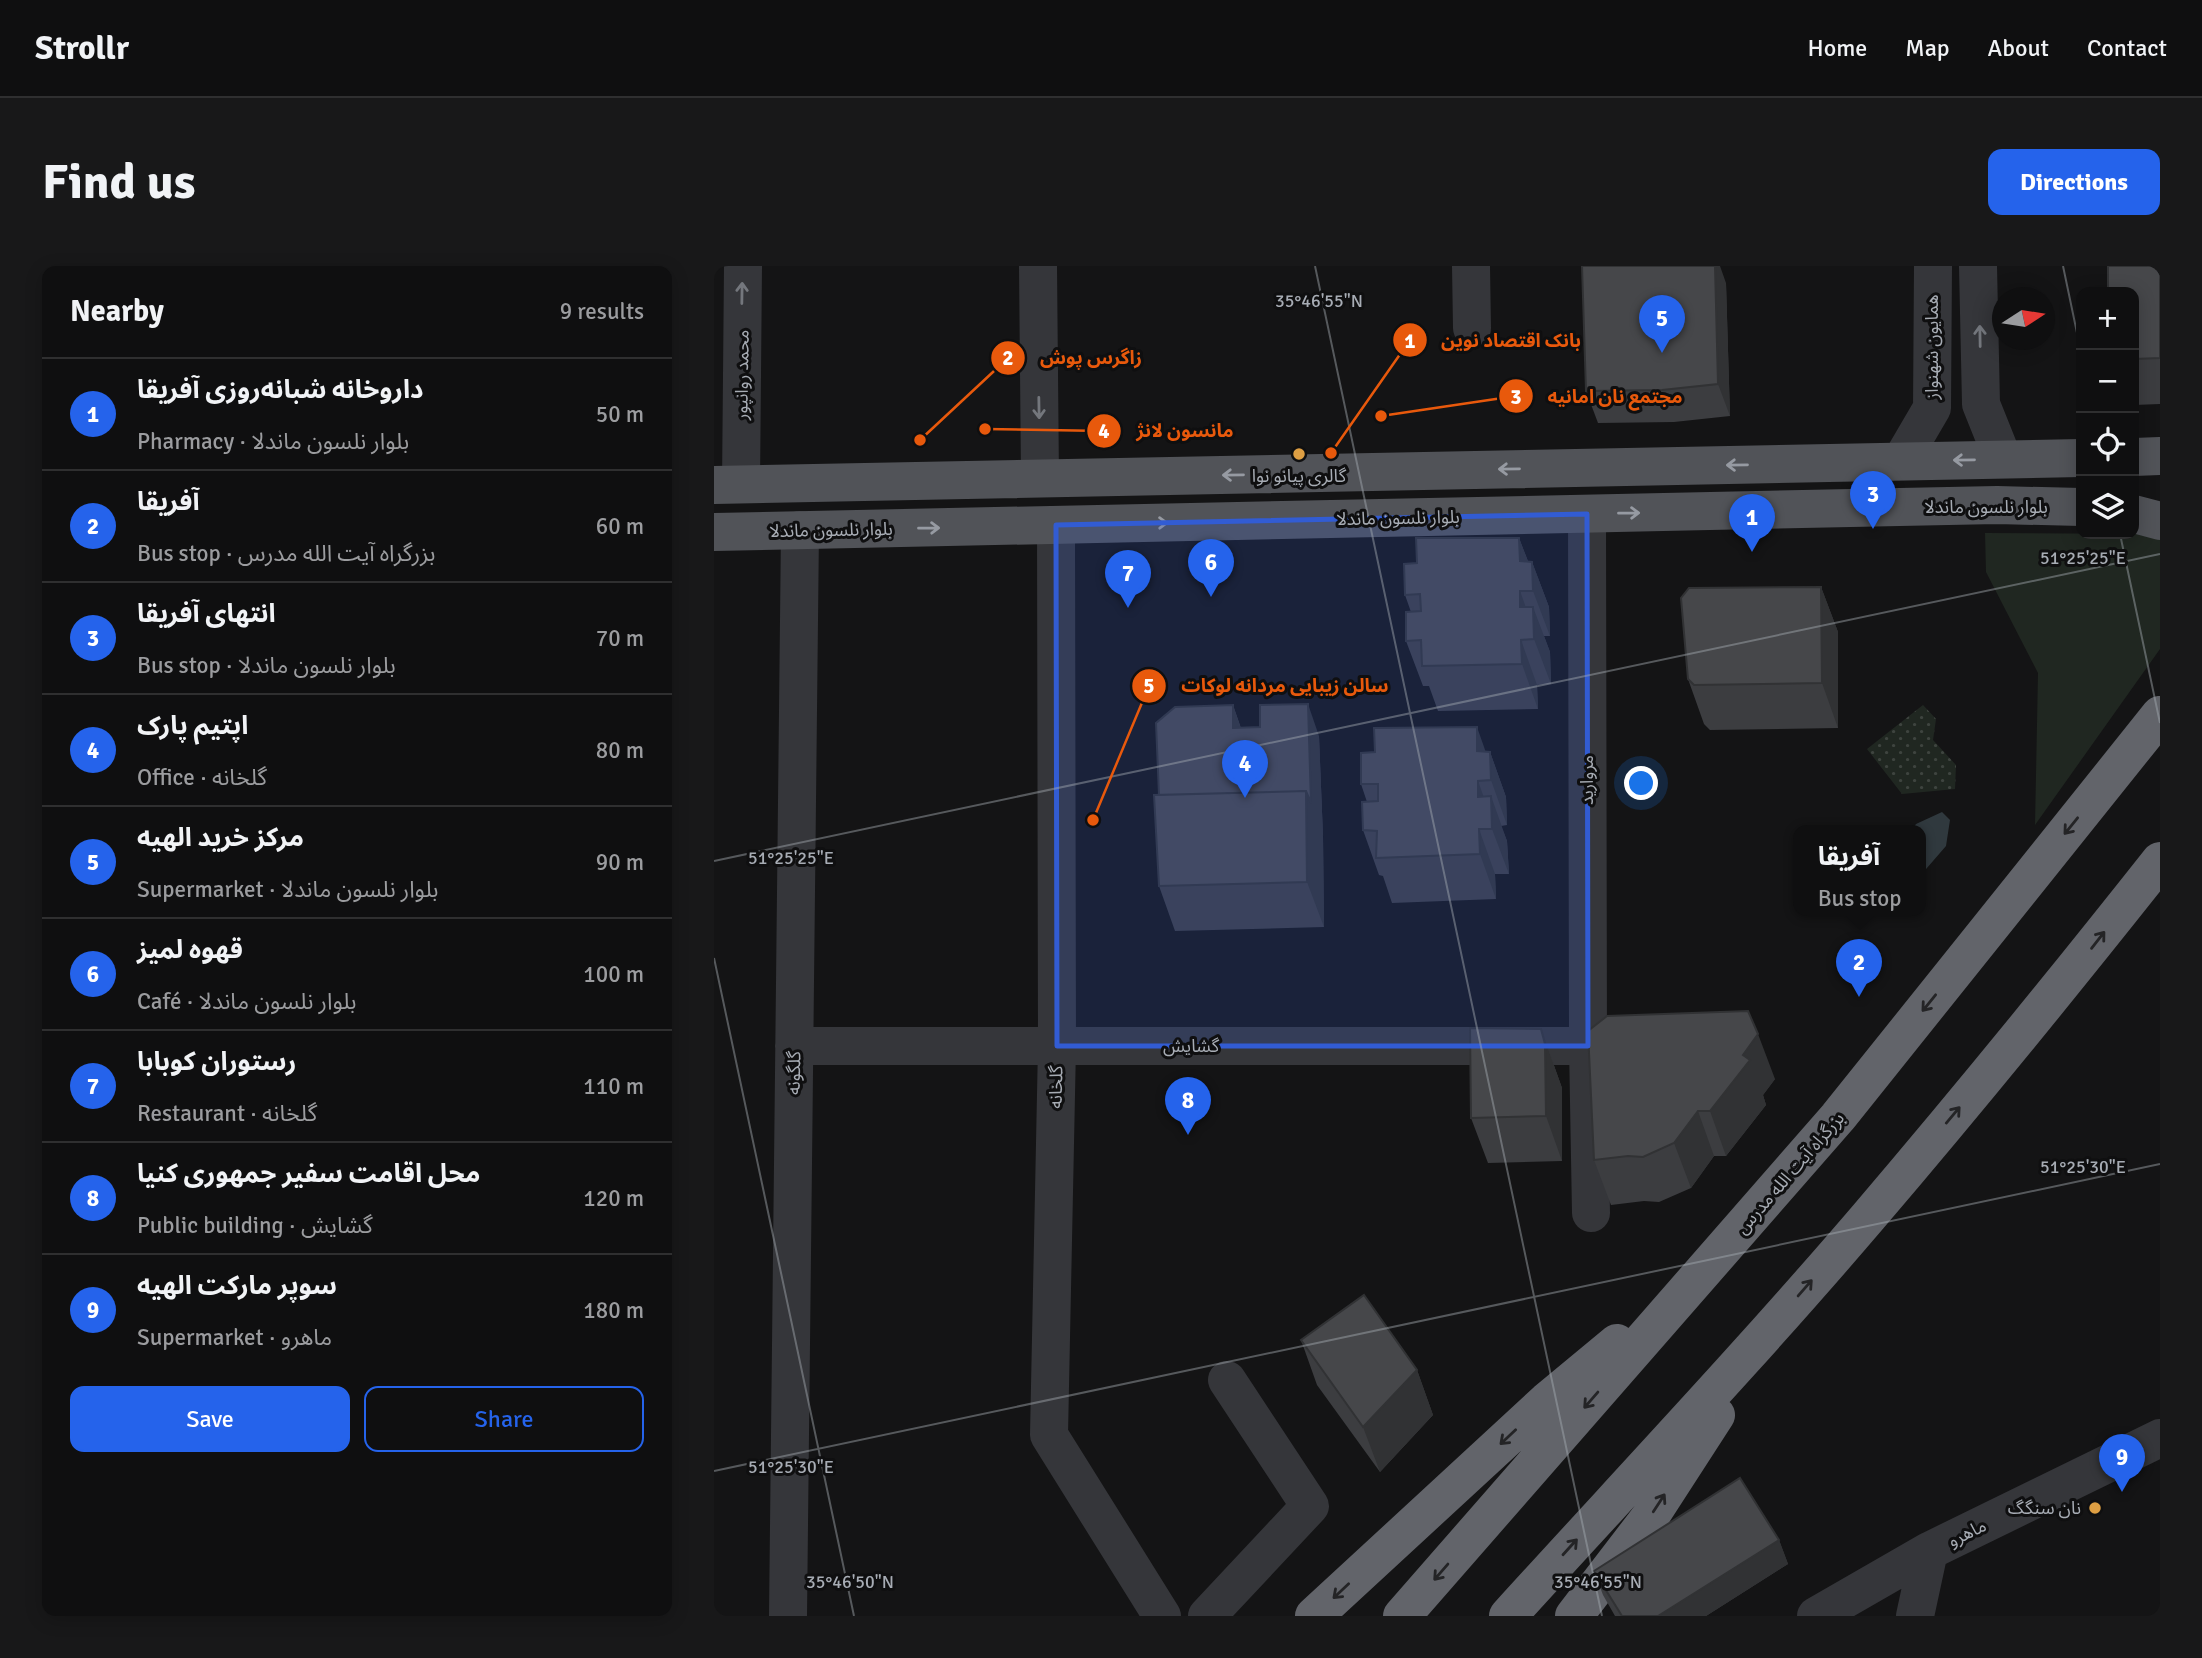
<!DOCTYPE html>
<meta charset="utf-8">
<style>
:root{--surface:#0f0f10;--page:#181819;--text:#f1f3f6;--muted:#9b9c9f;--line:#2f2f30;--accent:#2563eb}
body{margin:0;font-family:Signika,"Noto Sans Arabic",sans-serif;background:var(--page);color:var(--text)}
.controls{position:absolute;right:21px;top:21px;display:grid;overflow:hidden;border-radius:14px;box-shadow:0 4px 18px #0003}
.controls button{width:63px;height:63px;display:grid;place-items:center;padding:0;border:0;border-bottom:2px solid var(--line);background:var(--surface);color:var(--text);font:35px sans-serif}
.compass{position:absolute;left:1278px;top:21px;width:63px;height:63px;border-radius:50%;background:var(--surface);box-shadow:0 4px 18px #0003;rotate:78deg}
.you{position:absolute;left:928px;top:518px;width:24px;height:24px;margin:-18px;border:5px solid #fff;border-radius:50%;background:#1a73e8;box-shadow:0 0 0 10px #1a73e833}
.badge{display:grid;place-items:center;width:46px;height:46px;border-radius:50%;background:var(--accent);color:#fff;font-size:23px;font-weight:700}
.pin{position:absolute;translate:-50% -58px;filter:drop-shadow(0 2px 4px #0008)}
.pin::after{content:'';position:absolute;top:37px;width:24px;height:21px;background:inherit;clip-path:polygon(0 0,100% 0,50% 100%)}
.popup{position:absolute;left:1079px;top:559px;width:133px;height:91px;box-sizing:border-box;display:grid;place-content:center;border-radius:14px;background:var(--surface);filter:drop-shadow(0 2px 5px #0005);font-size:23px;white-space:nowrap;color:var(--muted)}
.popup b{font-size:26px;color:var(--text)}
.popup::after{content:'';position:absolute;left:50%;top:100%;margin-left:-14px;border:14px solid transparent;border-top-color:var(--surface)}
.list{margin:0;padding:0;list-style:none}
h2{display:flex;justify-content:space-between;align-items:center;height:91px;margin:0;padding:0 28px;font-size:30px}
h2 small{font-size:23px;font-weight:400;color:var(--muted)}
.list li{display:grid;grid-template-columns:46px 1fr auto;gap:21px;align-items:center;box-sizing:border-box;height:112px;padding:0 28px;border-top:2px solid var(--line)}
.list b{display:block;font-size:26px;white-space:nowrap}
.list p{margin:0;font-size:23px;white-space:nowrap;color:var(--muted)}
.list em{font-size:23px;font-style:normal;color:var(--muted)}
.actions{display:flex;gap:14px;padding:21px 28px}
.actions a{flex:1;padding:16px 0;border:2px solid var(--accent);border-radius:14px;text-align:center;font-size:24px;color:var(--accent)}
.actions .main{background:var(--accent);color:#fff}
.icon{flex:none;width:38px;height:38px;fill:none;stroke:currentColor;stroke-width:2;stroke-linecap:round;stroke-linejoin:round}
.map{position:relative;flex:none;width:1446px;height:1350px;overflow:hidden;border-radius:14px}
header{display:flex;align-items:center;gap:42px;box-sizing:border-box;height:98px;padding:0 35px;background:var(--surface);border-bottom:2px solid var(--line)}
header strong{font-size:33px}
nav{display:flex;gap:38px;margin-inline-start:auto;font-size:24px}
.intro{display:flex;align-items:center;justify-content:space-between;box-sizing:border-box;height:168px;padding:0 42px}
h1{margin:0;font-size:49px}
.button{padding:18px 32px;border-radius:14px;background:var(--accent);color:#fff;font-size:24px;font-weight:700}
main{display:flex;gap:42px;padding:0 42px}
aside{flex:1;background:var(--surface);border-radius:14px;box-shadow:0 4px 18px #0003}
.map>svg:first-child{display:block}
</style>
<header>
<strong>Strollr</strong>
<nav><a>Home</a><a>Map</a><a>About</a><a>Contact</a></nav>
</header>
<div class="intro"><h1>Find us</h1><a class="button">Directions</a></div>
<main>
<aside>
<h2>Nearby<small>9 results</small></h2>
<ul class="list">
<li><span class="badge">1</span><div><b>داروخانه شبانه‌روزی آفریقا</b><p>Pharmacy · بلوار نلسون ماندلا</p></div><em>50 m</em></li>
<li><span class="badge">2</span><div><b>آفریقا</b><p>Bus stop · بزرگراه آیت الله مدرس</p></div><em>60 m</em></li>
<li><span class="badge">3</span><div><b>انتهای آفریقا</b><p>Bus stop · بلوار نلسون ماندلا</p></div><em>70 m</em></li>
<li><span class="badge">4</span><div><b>اپتیم پارک</b><p>Office · گلخانه</p></div><em>80 m</em></li>
<li><span class="badge">5</span><div><b>مرکز خرید الهیه</b><p>Supermarket · بلوار نلسون ماندلا</p></div><em>90 m</em></li>
<li><span class="badge">6</span><div><b>قهوه لمیز</b><p>Café · بلوار نلسون ماندلا</p></div><em>100 m</em></li>
<li><span class="badge">7</span><div><b>رستوران کوبابا</b><p>Restaurant · گلخانه</p></div><em>110 m</em></li>
<li><span class="badge">8</span><div><b>محل اقامت سفیر جمهوری کنیا</b><p>Public building · گشایش</p></div><em>120 m</em></li>
<li><span class="badge">9</span><div><b>سوپر ماركت الهيه</b><p>Supermarket · ماهرو</p></div><em>180 m</em></li>
</ul>
<div class="actions"><a class="main">Save</a><a>Share</a></div>
</aside>
<div class="map">
<svg width="1446" height="1350" viewBox="0 0 1446 1350">
<defs>
<pattern id="grass-dots" width="8" height="8" patternUnits="userSpaceOnUse" patternTransform="scale(1.75)"><rect width="8" height="8" fill="#202721"/><path d="M2 2h.1M6 6h.1" fill="none" stroke="#3e443f" stroke-width="1.8" stroke-linecap="round"/></pattern>
</defs>
<rect width="100%" height="100%" fill="#141415"/>
<path fill="url(#grass-dots)" d="M1209,439L1222,453L1219,474L1242,499L1241,523L1188,528L1153,483Z"/>
<path fill="#202721" d="M1271,267L1435,268L1446,273V383L1321,559L1324,407L1272,306Z"/>
<path fill="#30393e" d="M1228,546L1236,554L1232,580L1206,610V565H1197L1202,558Z"/>
<g fill="none" stroke-linecap="round" stroke-linejoin="round">
<path stroke="#35363a" stroke-width="38" d="M324,0L326,212
M757,0L758,62
M1264,0L1267,138L1289,193
M1187,195L1218,142L1219,0
M27,218L29,0
M873,248L874,780L877,947
M342,259L343,780L335,1169L448,1350
M80,780H874
M74,1350L86,264
M493,1350L596,1240L513,1114
M1102,1350L1215,1285L1446,1172
M1201,1350L1215,1285"/>
<path stroke="#515358" stroke-width="38" d="M1420,191L1446,190
M0,219L1367,192
M1420,248L1446,255
M0,266L1283,239L1367,241"/>
<path stroke="#62646a" stroke-width="38" d="M600,1350L833,1135L903,1077
M688,1350L1124,851L1446,449
M794,1350C915,1217 1038,1087 1155,950C1254,834 1351,715 1446,595
M860,1350L936,1251L1002,1149"/>
</g>
<path fill="#3c3d40" d="M1446,0V138L1420,139V26Z
M1012,17L1016,150L960,156L884,157L872,125Z
M805,272L814,295L818,296L835,341L836,370H830L836,386L837,418L823,419L824,443L724,445L715,420H709L692,375L697,346L691,329L703,297Z
M1107,321L1124,366V462L996,464L990,458L974,413Z
M519,439L527,462L605,470L609,570L610,661L461,665L445,620V529Z
M772,485L776,486L792,531L793,559L787,560L793,575L795,608H781L782,633L678,637L669,610L665,609L649,564L653,536L647,518Z
M827,763L848,822V895L774,897L757,852Z
M874,765L1061,813L1049,829L1052,839L1012,890H1000L977,922L945,936L930,935L897,939L880,894Z
M587,1074L703,1104L719,1149L666,1206L603,1119Z
M1065,1274L1074,1298L992,1350H901L889,1329L880,1305Z"/>
<path fill="#313234" d="M1001,0H1006L1012,17L1016,150L1004,118Z
M805,272L819,309L818,296L835,341L836,370L819,325L806,295Z
M1107,321L1124,366V462L1108,417Z
M806,325L820,364L819,341L836,386L837,418L820,373L806,341Z
M807,374L823,419L824,443L808,398Z
M594,438L605,470L609,570L610,661L593,616L592,525Z
M519,439L530,472L519,462Z
M763,461L776,498V486L792,531L793,559L777,514L763,485Z
M764,515L778,554L777,530L793,575L795,608L778,563L764,531Z
M765,563L781,608L782,633L766,588Z
M827,763L848,822V895L832,850Z
M1044,768L1061,813L1049,829L1052,839L1012,890L996,845L1029,789Z
M984,845L1000,890L977,922L960,877Z
M703,1104L719,1149L666,1206L649,1161Z
M1065,1274L1074,1298L992,1350H944Z"/>
<path fill="#46474a" stroke="#313234" stroke-width="2" d="M868,0H1001L1004,118L948,124L872,125Z
M1394,0H1446V92L1420,93V26H1394Z
M702,272H805L806,295L818,296L819,325H806V341H819L820,373L807,374L808,398L708,400L707,374L692,375V346L707,345L706,328L691,329L690,298L703,297Z
M1107,321L1108,417L980,419L974,413L967,332L975,322Z
M594,438L597,537L592,525L445,529L442,457L461,441L519,439V462L546,461V439Z
M763,461V485L776,486L777,514L764,515V531L777,530L778,563H765L766,588L662,592L663,565L649,564L648,536L664,535V518H647V487L661,486L660,462Z
M592,525L593,616L445,620L440,529Z
M1034,745L1044,768L1029,789L1036,794L996,845H984L960,877L929,891L914,890L880,894L874,765L893,750Z
M756,762L827,763L831,778L832,850L757,852Z
M650,1029L703,1104L649,1161L587,1074Z
M1026,1212L1065,1274L944,1350H908L880,1305Z"/>
<defs><path id="oneway-shaft" d="M-6 0H5M1.5-3L5.5 0L1.5 3" fill="none" stroke-width="1.6" stroke-linecap="round" stroke-linejoin="round" transform="scale(1.75)"/></defs>
<g stroke="#74777d">
<use href="#oneway-shaft" transform="translate(28 27) rotate(-89)"/>
<use href="#oneway-shaft" transform="translate(1266 70) rotate(-91)"/>
<use href="#oneway-shaft" transform="translate(325 142) rotate(89)"/>
</g>
<g stroke="#969aa2">
<use href="#oneway-shaft" transform="translate(1250 194) rotate(179)"/>
<use href="#oneway-shaft" transform="translate(1023 199) rotate(179)"/>
<use href="#oneway-shaft" transform="translate(795 203) rotate(179)"/>
<use href="#oneway-shaft" transform="translate(519 209) rotate(179)"/>
<use href="#oneway-shaft" transform="translate(915 247) rotate(-1)"/>
<use href="#oneway-shaft" transform="translate(443 257) rotate(-1)"/>
<use href="#oneway-shaft" transform="translate(215 262) rotate(-1)"/>
</g>
<g stroke="#242426">
<use href="#oneway-shaft" transform="translate(1357 560) rotate(129)"/>
<use href="#oneway-shaft" transform="translate(1384 674) rotate(-52)"/>
<use href="#oneway-shaft" transform="translate(1215 737) rotate(129)"/>
<use href="#oneway-shaft" transform="translate(1239 849) rotate(-50)"/>
<use href="#oneway-shaft" transform="translate(1091 1022) rotate(-49)"/>
<use href="#oneway-shaft" transform="translate(877 1134) rotate(131)"/>
<use href="#oneway-shaft" transform="translate(794 1171) rotate(137)"/>
<use href="#oneway-shaft" transform="translate(945 1237) rotate(-57)"/>
<use href="#oneway-shaft" transform="translate(856 1281) rotate(-48)"/>
<use href="#oneway-shaft" transform="translate(727 1306) rotate(131)"/>
<use href="#oneway-shaft" transform="translate(627 1325) rotate(137)"/>
</g>
<path fill="#325cd3" fill-opacity="0.2" stroke="#325cd3" stroke-width="5" stroke-linejoin="round" d="M873,248L874,780H343L342,259Z"/>
<path fill="none" stroke="#a7acb4" stroke-width="2" stroke-opacity="0.45" d="M601,0L888,1350M1349,0L1367,86M1406,268L1446,457M0,595L1446,288M0,692L140,1350M0,1205L1446,898"/>
<g fill="#de9f43" stroke="#0f0f10" stroke-width="2.5">
<circle cx="585" cy="188" r="7"/>
<circle cx="1381" cy="1242" r="7"/>
</g>
<g text-anchor="middle" stroke-width="6" stroke-linejoin="round" paint-order="stroke">
<g font-size="18" fill="#a7acb4" stroke="#0f0f10">
<text transform="translate(1218 81) rotate(-90)" y="6">همایون شهنواز</text>
<text transform="translate(28 109) rotate(-89)" y="6">محمد روانپور</text>
<text x="1272" y="247">بلوار نلسون ماندلا</text>
<text transform="translate(684 252) rotate(-1)" y="6">بلوار نلسون ماندلا</text>
<text transform="translate(117 264) rotate(-1)" y="6">بلوار نلسون ماندلا</text>
<text transform="translate(873 514) rotate(-90)" y="6">مروارید</text>
<text x="477" y="786">گشایش</text>
<text transform="translate(80 807) rotate(-89)" y="6">گلگونه</text>
<text transform="translate(342 821) rotate(-89)" y="6">گلخانه</text>
<text transform="translate(1076 907) rotate(-49)" y="6">بزرگراه آیت الله مدرس</text>
<text transform="translate(1253 1267) rotate(-26)" y="6">ماهرو</text>
</g>
<g font-size="18" fill="#a7acb4" stroke="#0f0f10">
<text x="585" y="216">گالری پیانو نوا</text>
<text x="1367" y="1248" text-anchor="end">نان سنگگ</text>
</g>
</g>
<g font-size="18" text-anchor="middle" fill="#a7acb4" stroke="#0f0f10" stroke-width="6" stroke-linejoin="round" paint-order="stroke">
<text x="605" y="41">35°46'55"N</text>
<text x="1369" y="298">51°25'25"E</text>
<text x="77" y="598">51°25'25"E</text>
<text x="1369" y="907">51°25'30"E</text>
<text x="77" y="1207">51°25'30"E</text>
<text x="136" y="1322">35°46'50"N</text>
<text x="884" y="1322">35°46'55"N</text>
</g>
<path fill="none" stroke="#e8590c" stroke-width="2.5" d="M617 187L696 74M206 174L294 92M667 150L802 130M271 163L390 165M379 554L435 420"/>
<g fill="#e8590c" stroke="#0f0f10" stroke-width="2.5">
<circle cx="617" cy="187" r="7"/>
<circle cx="206" cy="174" r="7"/>
<circle cx="667" cy="150" r="7"/>
<circle cx="271" cy="163" r="7"/>
<circle cx="379" cy="554" r="7"/>
<circle cx="696" cy="74" r="18"/>
<circle cx="294" cy="92" r="18"/>
<circle cx="802" cy="130" r="18"/>
<circle cx="390" cy="165" r="18"/>
<circle cx="435" cy="420" r="18"/>
</g>
<g font-size="21" text-anchor="middle" font-weight="bold" fill="#fff">
<text x="696" y="82">1</text>
<text x="294" y="99">2</text>
<text x="802" y="138">3</text>
<text x="390" y="172">4</text>
<text x="435" y="427">5</text>
</g>
<g font-size="19" text-anchor="middle" font-weight="bold" fill="#e8590c" stroke="#0f0f10" stroke-width="6" stroke-linejoin="round" paint-order="stroke">
<text x="797" y="81">بانک اقتصاد نوین</text>
<text x="377" y="98">زاگرس پوش</text>
<text x="901" y="137">مجتمع نان امانیه</text>
<text x="471" y="171">مانسون لانژ</text>
<text x="571" y="426">سالن زیبایی مردانه لوکات</text>
</g>
</svg>
<div class="controls">
<button>+</button>
<button>−</button>
<button><svg class="icon" aria-label="locate" viewBox="0 0 24 24"><circle cx="12" cy="12" r="6"/><path d="M12 2v4M12 18v4M2 12h4M18 12h4"/></svg></button>
<button><svg class="icon" aria-label="layers" viewBox="0 0 24 24"><path d="M12 4l9 5-9 5-9-5zM3 14l9 5 9-5"/></svg></button>
</div>
<svg class="compass" viewBox="-18 -18 36 36"><path d="M0-13l5 13h-10z" fill="#e53935"/><path d="M0 13l5-13h-10z" fill="#9b9c9f"/></svg>
<div class="you"></div>
<div class="pin badge" style="left:1038px;top:286px">1</div>
<div class="pin badge" style="left:1145px;top:731px">2</div>
<div class="popup"><b>آفریقا</b>Bus stop</div>
<div class="pin badge" style="left:1159px;top:263px">3</div>
<div class="pin badge" style="left:531px;top:532px">4</div>
<div class="pin badge" style="left:948px;top:87px">5</div>
<div class="pin badge" style="left:497px;top:331px">6</div>
<div class="pin badge" style="left:414px;top:342px">7</div>
<div class="pin badge" style="left:474px;top:869px">8</div>
<div class="pin badge" style="left:1408px;top:1226px">9</div>
</div>
</main>
